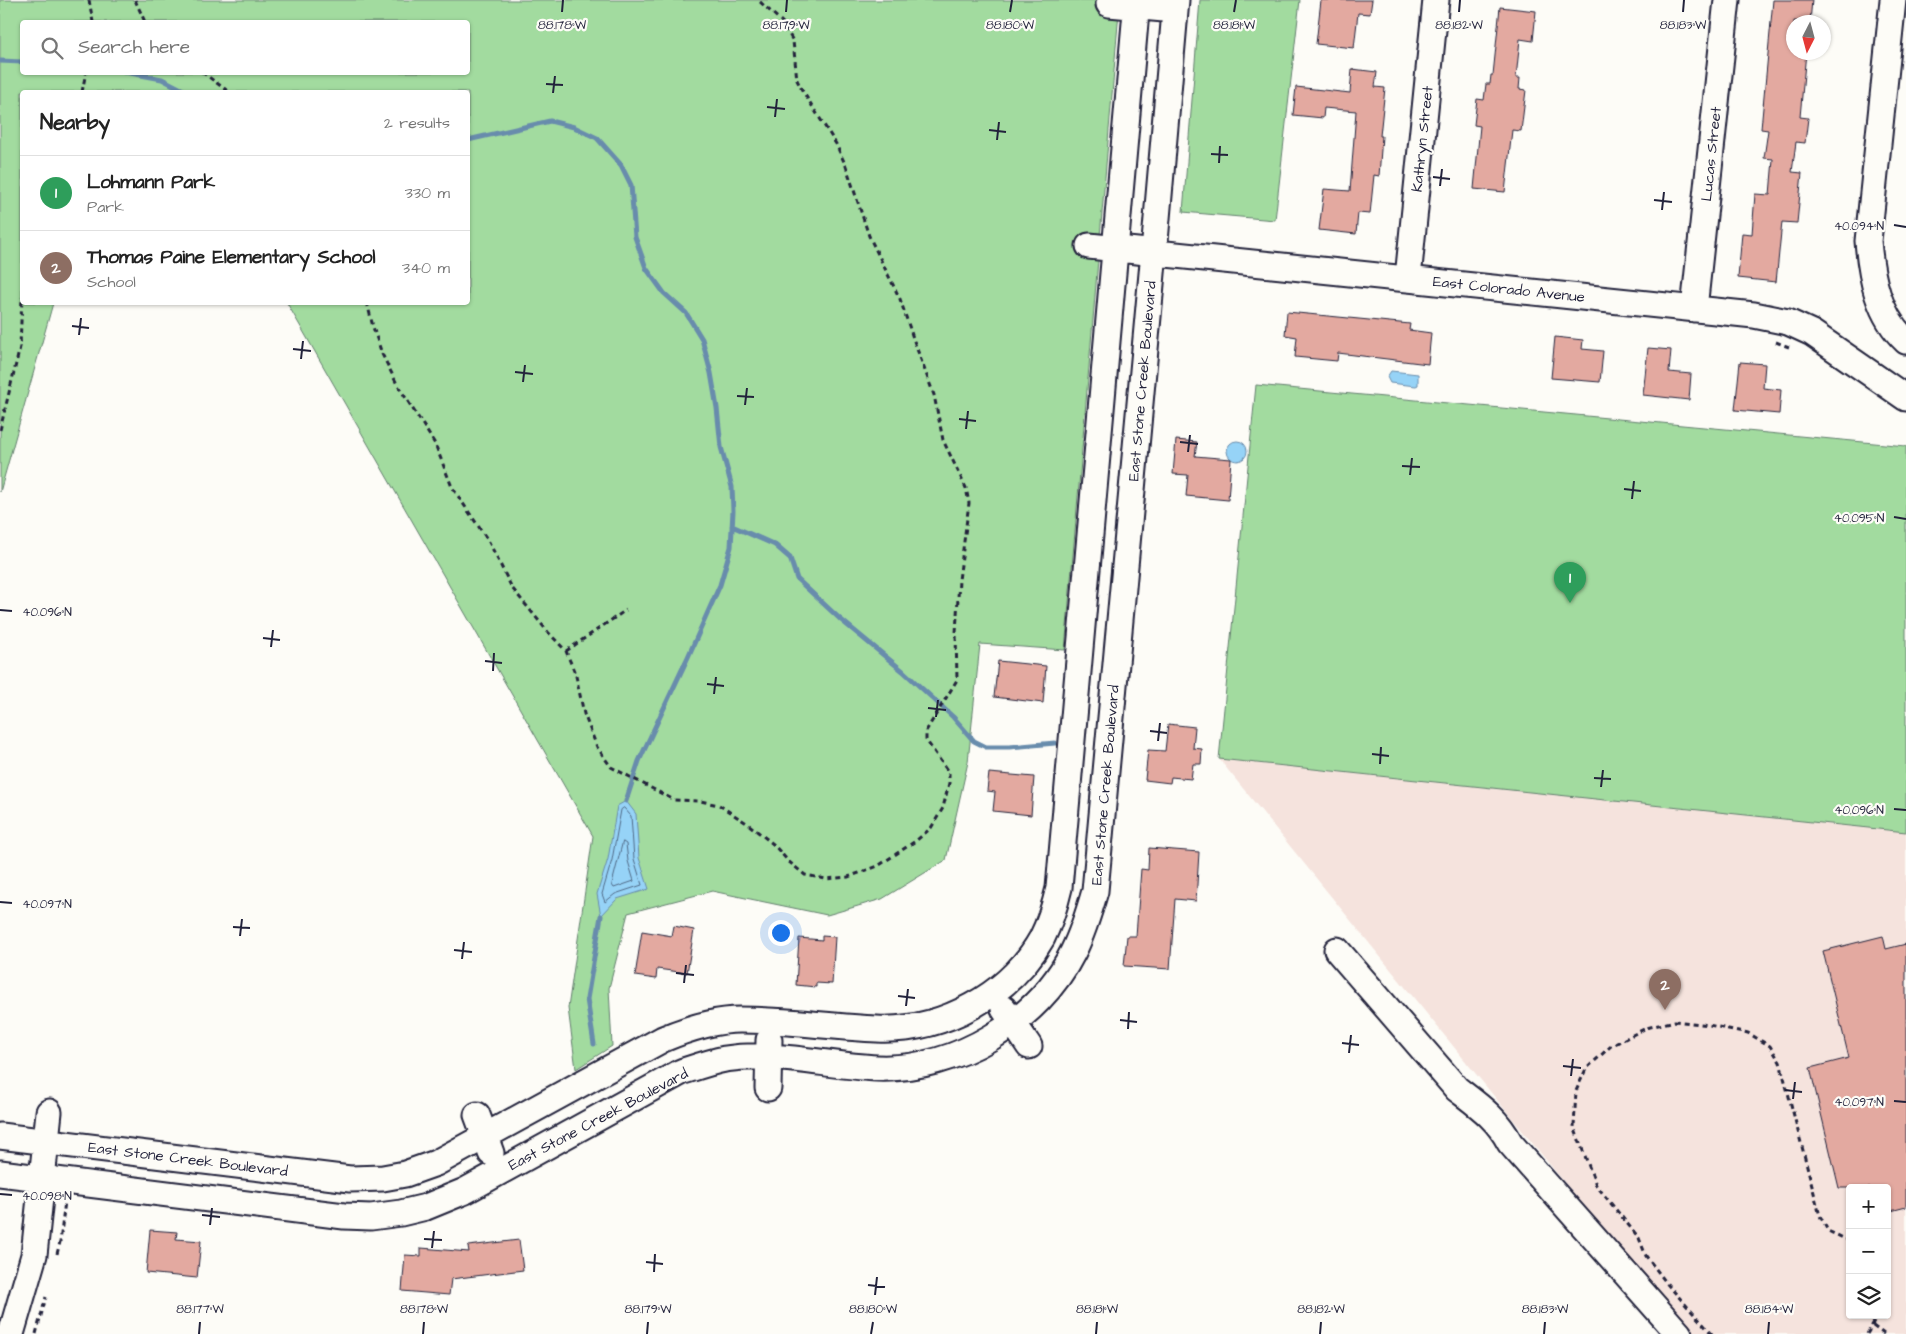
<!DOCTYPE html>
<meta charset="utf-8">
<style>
:root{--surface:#fff;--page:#f6f6f6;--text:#222;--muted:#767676;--line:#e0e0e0;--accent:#b45309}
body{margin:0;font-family:"Architects Daughter",sans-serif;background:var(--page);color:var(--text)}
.controls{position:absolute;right:15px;bottom:15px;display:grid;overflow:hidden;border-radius:5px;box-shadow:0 1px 4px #0004}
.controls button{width:45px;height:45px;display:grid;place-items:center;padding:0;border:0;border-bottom:1px solid var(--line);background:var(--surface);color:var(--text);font:25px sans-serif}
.compass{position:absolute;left:1786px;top:15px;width:45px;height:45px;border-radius:50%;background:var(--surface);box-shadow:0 1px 4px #0004;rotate:186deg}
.you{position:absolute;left:780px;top:932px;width:18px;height:18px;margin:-12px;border:4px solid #fff;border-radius:50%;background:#1a73e8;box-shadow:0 0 0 8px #1a73e833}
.badge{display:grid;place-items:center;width:32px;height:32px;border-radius:50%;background:var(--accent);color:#fff;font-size:16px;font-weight:700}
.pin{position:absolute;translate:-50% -41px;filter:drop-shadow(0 1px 2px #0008)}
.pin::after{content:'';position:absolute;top:26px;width:18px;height:15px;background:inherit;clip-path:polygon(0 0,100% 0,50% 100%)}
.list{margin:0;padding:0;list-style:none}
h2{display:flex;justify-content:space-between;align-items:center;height:65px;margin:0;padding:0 20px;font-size:21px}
h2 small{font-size:16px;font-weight:400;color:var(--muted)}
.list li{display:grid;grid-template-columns:32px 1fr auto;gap:15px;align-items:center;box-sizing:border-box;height:75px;padding:0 20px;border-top:1px solid var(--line)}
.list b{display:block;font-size:19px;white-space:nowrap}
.list p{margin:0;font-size:16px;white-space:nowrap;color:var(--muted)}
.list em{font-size:16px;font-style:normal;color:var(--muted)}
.icon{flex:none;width:28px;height:28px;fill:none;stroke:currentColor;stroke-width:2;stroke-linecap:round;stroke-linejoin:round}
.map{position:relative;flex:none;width:1906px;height:1334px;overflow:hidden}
.search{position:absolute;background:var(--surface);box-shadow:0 1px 4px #0004;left:20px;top:20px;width:450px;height:55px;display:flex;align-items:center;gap:12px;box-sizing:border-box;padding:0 18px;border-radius:5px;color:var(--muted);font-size:19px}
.panel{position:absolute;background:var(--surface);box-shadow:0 1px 4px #0004;left:20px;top:90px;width:450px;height:215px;border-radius:5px}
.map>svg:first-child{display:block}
</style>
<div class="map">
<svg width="1906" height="1334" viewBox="0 0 1906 1334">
<rect width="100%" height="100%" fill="#fdfcf7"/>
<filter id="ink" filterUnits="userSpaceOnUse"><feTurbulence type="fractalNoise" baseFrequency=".02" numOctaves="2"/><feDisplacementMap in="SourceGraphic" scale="10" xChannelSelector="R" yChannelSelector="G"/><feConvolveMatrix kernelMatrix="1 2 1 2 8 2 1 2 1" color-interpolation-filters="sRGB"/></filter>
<g filter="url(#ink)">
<path fill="#f5e3dd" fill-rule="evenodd" d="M1219,759L1906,832V1334H1688ZM1850,1188H1887V1315H1850Z"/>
<path fill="#a2db9f" stroke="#627e6d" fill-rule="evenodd" d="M0,0H1120L1065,650L980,644L968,762L946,860L882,899L827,915L712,891L628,913L609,988L612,1046L576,1069L568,1008L593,836L287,303L468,302V92H22V302L53,303L0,492ZM22,22H468V72H22Z
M1200,0H1300L1275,220L1183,212Z
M1256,385L1906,446V832L1219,759Z"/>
<path fill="#96d3f7" stroke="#688cac" d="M1391,371L1418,374V385L1416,386L1390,383L1387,377Z
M1227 451a10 10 0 1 1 20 0a10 10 0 1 1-20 0Z
M626,801L636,814L639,858L649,889L617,899L601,916L597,894L608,859L617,806Z"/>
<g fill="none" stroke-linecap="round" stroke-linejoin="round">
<path stroke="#506986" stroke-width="1" d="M624,808L631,816L634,859L642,885L615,894L605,902L602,894L612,860L621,810Z
M623,842L626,844L628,861L634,881L614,888L612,885Z"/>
<path stroke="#688cac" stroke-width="5" d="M0,61L22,62
M125,72L162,79L187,92
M468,140L550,121L574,127L597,138L621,165L631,185L635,237L646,268L664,293L686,313L702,339L711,373L717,408L721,447L732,487L733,511L731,547L720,585L688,657L639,761L626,801
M732,526L775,545L790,558L797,579L840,619L903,671L953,717L974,741L986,747H1009L1055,743
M594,1044L587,999L601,916"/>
</g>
<path fill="#e3a9a0" stroke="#22223b" d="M1321,0H1372L1370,14L1358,13L1354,48L1316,44Z
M1773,0H1812L1810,22L1794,21V52H1806L1800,117L1808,118L1805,143L1796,142L1792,172L1802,173L1797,223L1782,222L1776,282L1738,278L1742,233L1752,234L1755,194L1770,195L1773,159L1764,158L1768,130L1761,129Z
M1500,7L1536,11L1533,41L1520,39L1516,78H1520L1519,89L1526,90L1521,131L1512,130L1505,192L1474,189L1480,126L1474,125L1477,99L1484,100L1486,84H1490L1491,75H1493Z
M1352,69L1377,72L1375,87L1385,88L1380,136H1382L1379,176L1374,175L1370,214L1358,213L1356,234L1319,230L1324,189L1350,191L1356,111L1324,108L1323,118L1293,115L1296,87L1350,93Z
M1287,312L1410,324L1409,330L1431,333L1428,364L1338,353L1337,361L1295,357L1297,337L1285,335Z
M1555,337L1583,340L1582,349L1603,351L1600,382L1551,378Z
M1648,348L1671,350L1669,372L1691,374L1689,400L1643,395Z
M1740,362L1765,364L1763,388L1781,390L1779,414L1735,410Z
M1176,440L1197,442L1195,456L1231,459L1228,500L1186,496L1188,475L1173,474Z
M998,661L1046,666L1043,703L994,697Z
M1168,724L1195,727L1193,748L1202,749L1201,764H1193L1191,779L1171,777L1170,783L1145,780L1148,750L1165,751Z
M989,773L1034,777L1031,815L993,811L995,792L987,791Z
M1149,848L1199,852L1196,901L1175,899L1170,969L1124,966L1127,936H1136L1141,869L1148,870Z
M674,926L694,930L687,973L657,969L656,979L635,976L642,931L672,936Z
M822,936L835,937L832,984L816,983V987L796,985L799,938L822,940Z
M1883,936L1886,949L1906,944V1207L1887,1212V1188H1839L1810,1068L1849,1058L1823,951Z
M150,1230L177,1232L176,1239L201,1241L197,1278L146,1273Z
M519,1240L523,1270L451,1279L449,1295L402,1291L405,1255L421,1256V1248L469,1252L468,1246Z"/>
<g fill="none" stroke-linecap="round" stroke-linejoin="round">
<defs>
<path id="minor" d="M1893,0L1868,241C1871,277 1878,315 1906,341
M1109,4L1175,10
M1089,246L1754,315L1788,322L1812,333L1906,398
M1408,278L1436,0
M1694,309L1727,0
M1337,950L1457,1089C1479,1106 1497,1118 1510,1143L1679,1334
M1004,1009L1029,1046
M768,1088L769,1040
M477,1115L491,1153
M0,1136L350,1179L383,1178L405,1174L436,1163L663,1039C687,1029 713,1020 740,1020C786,1020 831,1027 877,1029C942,1032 1010,995 1042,938C1050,922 1055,905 1059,888L1137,0
M0,1173L344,1216L371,1217L401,1213L426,1207L465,1191L681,1072C696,1067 710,1062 725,1059C775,1051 827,1066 877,1068C955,1071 1038,1022 1073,952C1083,932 1089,912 1095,891L1156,230L1176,0
M11,1334L34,1255L49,1112"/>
</defs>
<use href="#minor" stroke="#22223b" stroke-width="29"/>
<path stroke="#22223b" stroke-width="3" stroke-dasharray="5 4" stroke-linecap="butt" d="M89,0L93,22
M135,0L145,22
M202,72L229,92
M82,92L86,72
M367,302L373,327L382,354L397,384L435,444L452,487L489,542L512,588L548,632L566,651L576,676L584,714L597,747L611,767L674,800L700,801L719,805L748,824L773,844L788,861L805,875L826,879L848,877L878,866L917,840L931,828L943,808L949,783V773L926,740V731L957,680L956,633L959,580L969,503L966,488L943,440L934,395L914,341L900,299L869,236L846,166L836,144L802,90L797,80L793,41L782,22L758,0
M1776,342L1789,347
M0,430L20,347L22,297
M566,651L626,610
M57,1254L60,1242L65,1201
M1873,1326L1884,1334
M36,1334L46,1297
M1712,1334L1668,1285L1646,1256L1639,1238L1596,1185L1574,1127L1576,1091L1586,1069L1611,1046L1646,1028L1675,1021L1709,1025L1748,1033L1770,1046L1780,1062L1820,1216L1828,1231L1850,1241
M1867,1334L1878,1315"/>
<use href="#minor" stroke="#fdfcf7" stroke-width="25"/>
</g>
</g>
<path fill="none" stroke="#22223b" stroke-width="2" d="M562,12L563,0M786,12L787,0M1010,12L1012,0M1234,12L1236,0M1459,12L1460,0M1683,12L1684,0M546,84L563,85M553,93L555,76M767,107L785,109M775,117L777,99M989,130L1006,132M997,140L999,122M1211,154L1228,155M1219,163L1220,146M1433,177L1450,179M1440,186L1442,169M1654,200L1672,202M1662,210L1664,192M1894,225L1906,227M72,326L89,328M79,335L81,318M293,349L311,351M301,359L303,341M515,372L533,374M523,382L525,365M737,396L754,397M745,405L747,388M959,419L976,421M966,429L968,411M1180,442L1198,444M1188,452L1190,435M1402,466L1420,467M1410,475L1412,458M1624,489L1641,491M1632,499L1634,481M1894,517L1906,519M0,610L12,611M263,638L280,640M271,647L273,630M485,661L502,663M493,671L494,653M707,684L724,686M714,694L716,677M928,708L946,710M936,717L938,700M1150,731L1167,733M1158,741L1160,723M1372,754L1389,756M1380,764L1381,747M1594,778L1611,779M1601,787L1603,770M1894,809L1906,810M0,902L12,903M233,927L250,928M240,936L242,919M454,950L472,952M462,959L464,942M676,973L694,975M684,983L686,965M898,996L915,998M906,1006L908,989M1120,1020L1137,1022M1128,1029L1129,1012M1342,1043L1359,1045M1349,1053L1351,1035M1563,1066L1581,1068M1571,1076L1573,1059M1785,1090L1802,1092M1793,1099L1795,1082M1894,1101L1906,1102M0,1194L12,1195M202,1215L220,1217M210,1225L212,1208M424,1239L442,1240M432,1248L434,1231M646,1262L663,1264M654,1272L655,1254M868,1285L885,1287M875,1295L877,1277M199,1334L200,1322M423,1334L424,1322M647,1334L648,1322M871,1334L873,1322M1096,1334L1097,1322M1320,1334L1321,1322M1544,1334L1545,1322M1768,1334L1769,1322"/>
<g text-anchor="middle" stroke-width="4.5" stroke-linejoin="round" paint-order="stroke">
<g font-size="15" fill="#22223b" stroke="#fdfcf7">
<text transform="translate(1422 139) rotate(-84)" y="5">Kathryn Street</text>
<text transform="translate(1711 154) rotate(-84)" y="5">Lucas Street</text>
<text transform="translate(1509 289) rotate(6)" y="5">East Colorado Avenue</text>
<text transform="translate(1142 381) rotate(-85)" y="5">East Stone Creek Boulevard</text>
<text transform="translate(1105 785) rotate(-85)" y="5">East Stone Creek Boulevard</text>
<text transform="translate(598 1119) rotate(-28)" y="5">East Stone Creek Boulevard</text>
<text transform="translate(188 1159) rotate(7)" y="5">East Stone Creek Boulevard</text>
</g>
</g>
<g font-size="12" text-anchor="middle" fill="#22223b" stroke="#fdfcf7" stroke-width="4.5" stroke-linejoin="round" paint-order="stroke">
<text x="562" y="29">88.178°W</text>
<text x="786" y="29">88.179°W</text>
<text x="1010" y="29">88.180°W</text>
<text x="1234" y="29">88.181°W</text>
<text x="1459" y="29">88.182°W</text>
<text x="1683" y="29">88.183°W</text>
<text x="1859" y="230">40.094°N</text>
<text x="1859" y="522">40.095°N</text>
<text x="47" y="616">40.096°N</text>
<text x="1859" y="814">40.096°N</text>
<text x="47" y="908">40.097°N</text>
<text x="1859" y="1106">40.097°N</text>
<text x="47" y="1200">40.098°N</text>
<text x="200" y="1313">88.177°W</text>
<text x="424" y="1313">88.178°W</text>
<text x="648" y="1313">88.179°W</text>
<text x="873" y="1313">88.180°W</text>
<text x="1097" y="1313">88.181°W</text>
<text x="1321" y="1313">88.182°W</text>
<text x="1545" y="1313">88.183°W</text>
<text x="1769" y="1313">88.184°W</text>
</g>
</svg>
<div class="controls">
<button>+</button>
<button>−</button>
<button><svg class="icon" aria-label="layers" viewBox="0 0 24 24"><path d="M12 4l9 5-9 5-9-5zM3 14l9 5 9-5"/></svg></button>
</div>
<svg class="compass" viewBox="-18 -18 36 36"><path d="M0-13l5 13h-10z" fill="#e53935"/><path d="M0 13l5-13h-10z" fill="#767676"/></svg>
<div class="you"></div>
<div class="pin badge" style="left:1570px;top:603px;background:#2e9e5b">1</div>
<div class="pin badge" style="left:1665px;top:1010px;background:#8d6e63">2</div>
<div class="search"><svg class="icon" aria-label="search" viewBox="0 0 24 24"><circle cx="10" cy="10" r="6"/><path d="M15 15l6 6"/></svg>Search here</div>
<section class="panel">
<h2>Nearby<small>2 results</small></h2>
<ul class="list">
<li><span class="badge" style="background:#2e9e5b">1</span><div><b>Lohmann Park</b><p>Park</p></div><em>330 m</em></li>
<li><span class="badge" style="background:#8d6e63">2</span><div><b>Thomas Paine Elementary School</b><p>School</p></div><em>340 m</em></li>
</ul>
</section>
</div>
